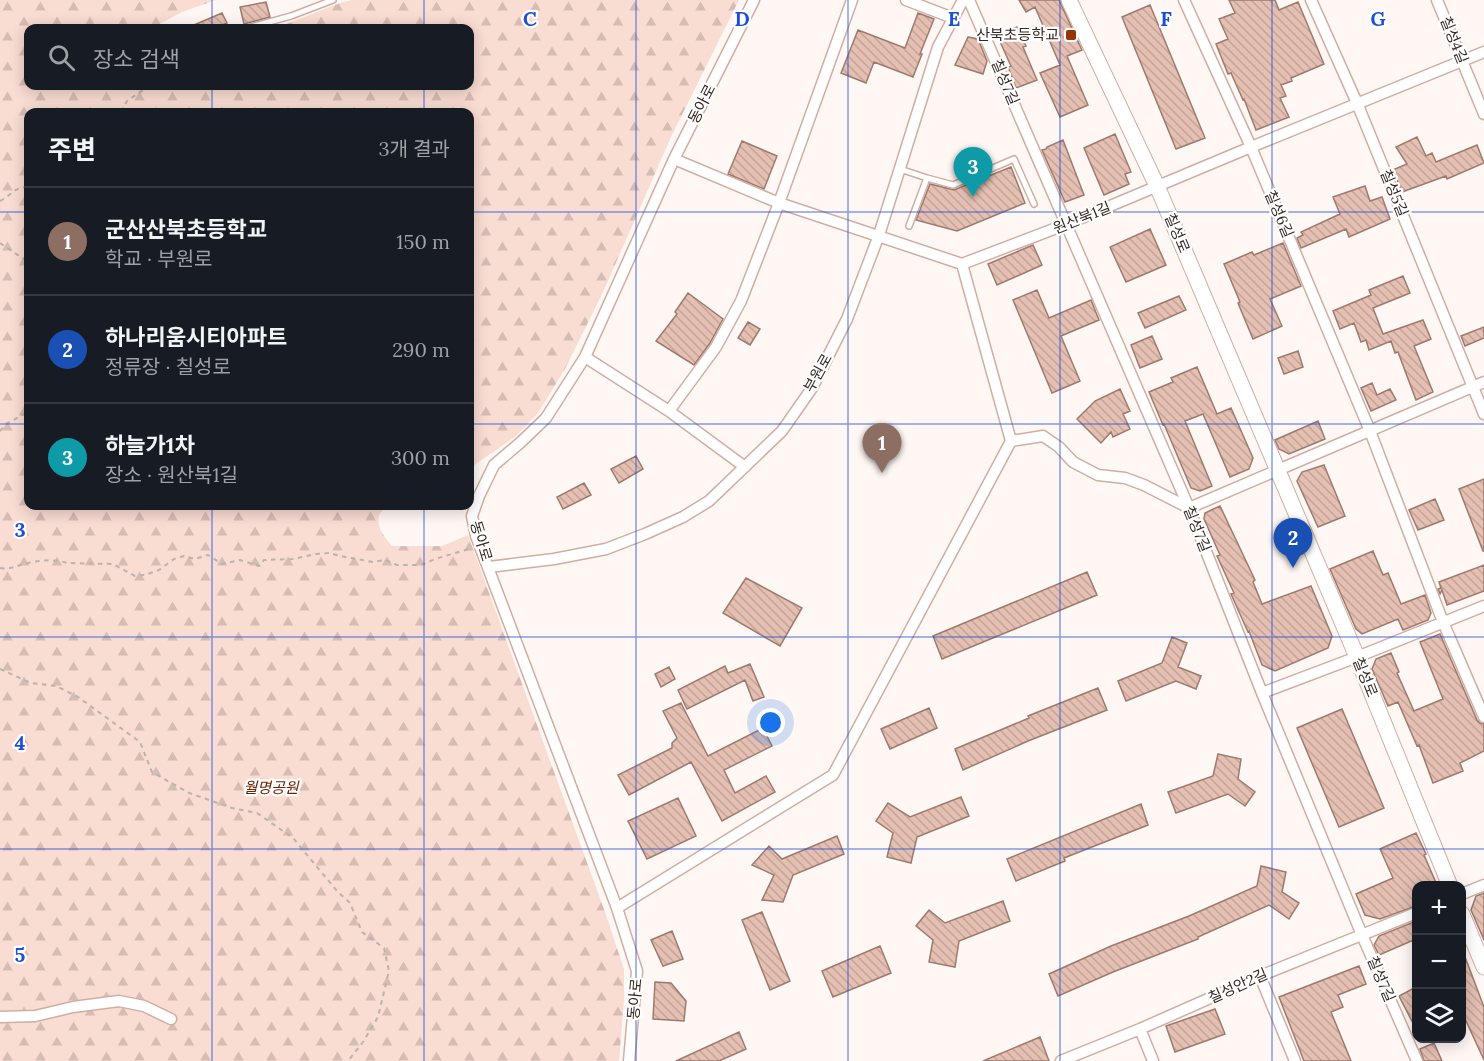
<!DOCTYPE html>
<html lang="ko">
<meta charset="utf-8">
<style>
:root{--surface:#171b24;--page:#20242c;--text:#f1f3f6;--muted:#9ea1a6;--line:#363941;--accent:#c99d89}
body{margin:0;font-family:Lora,"Noto Sans KR",serif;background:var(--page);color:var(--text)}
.controls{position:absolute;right:18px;bottom:18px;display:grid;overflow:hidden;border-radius:12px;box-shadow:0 3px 15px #0003}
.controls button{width:54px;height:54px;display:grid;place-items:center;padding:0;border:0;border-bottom:2px solid var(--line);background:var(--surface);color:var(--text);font:30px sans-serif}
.you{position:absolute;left:771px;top:723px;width:21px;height:21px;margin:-15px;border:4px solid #fff;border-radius:50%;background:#1a73e8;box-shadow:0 0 0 9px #1a73e833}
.badge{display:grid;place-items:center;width:39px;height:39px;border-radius:50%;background:var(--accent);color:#fff;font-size:20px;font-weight:700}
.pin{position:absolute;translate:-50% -50px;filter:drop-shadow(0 2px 3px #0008)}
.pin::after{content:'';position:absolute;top:32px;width:21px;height:18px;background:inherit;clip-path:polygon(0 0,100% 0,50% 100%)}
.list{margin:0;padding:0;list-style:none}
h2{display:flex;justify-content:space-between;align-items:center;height:78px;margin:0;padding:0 24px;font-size:26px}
h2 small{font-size:20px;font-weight:400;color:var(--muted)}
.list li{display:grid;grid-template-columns:39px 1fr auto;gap:18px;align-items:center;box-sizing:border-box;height:108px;padding:0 24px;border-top:2px solid var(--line)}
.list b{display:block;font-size:22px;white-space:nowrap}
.list p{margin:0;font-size:20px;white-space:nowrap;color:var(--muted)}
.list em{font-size:20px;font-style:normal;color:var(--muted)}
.icon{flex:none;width:33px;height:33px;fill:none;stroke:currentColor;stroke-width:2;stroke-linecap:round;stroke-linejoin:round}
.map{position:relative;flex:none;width:1484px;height:1061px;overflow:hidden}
.search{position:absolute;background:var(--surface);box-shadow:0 3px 15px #0003;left:24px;top:24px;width:450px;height:66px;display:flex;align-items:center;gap:15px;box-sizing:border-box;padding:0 21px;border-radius:12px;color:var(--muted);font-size:22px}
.panel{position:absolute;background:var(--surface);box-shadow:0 3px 15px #0003;left:24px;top:108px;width:450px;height:402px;border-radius:12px}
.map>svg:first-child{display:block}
</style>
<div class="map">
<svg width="1484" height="1061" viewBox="0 0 1484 1061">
<defs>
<pattern id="forest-firs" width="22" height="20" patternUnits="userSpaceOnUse" patternTransform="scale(1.5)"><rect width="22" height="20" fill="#f9dcd2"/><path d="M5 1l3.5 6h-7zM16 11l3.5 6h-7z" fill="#d6bdb4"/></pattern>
<pattern id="building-back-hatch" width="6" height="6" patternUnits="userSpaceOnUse" patternTransform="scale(1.5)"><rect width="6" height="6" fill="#e4bfb2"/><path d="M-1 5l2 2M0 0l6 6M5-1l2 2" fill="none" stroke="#c4a499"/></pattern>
</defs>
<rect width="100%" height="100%" fill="#fff7f4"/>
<path fill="url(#forest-firs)" d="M0,0H216L182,12L152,28H28V86H134C141,91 154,90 162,86H470V28H276L340,3L352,0H739L671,137L604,290L565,369L538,413L516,436L470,468V112H28V506H389C369,516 381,534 392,546H442L468,535L605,912L624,969V1000L619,1061H0Z"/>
<path fill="url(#building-back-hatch)" stroke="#9d7a6e" stroke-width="1.5" d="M1019,0H1059L1082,50L1067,56L1088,105L1060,117L1040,73L1060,65L1035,7L1026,12Z
M1229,0H1275L1279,10L1298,2L1324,64L1291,78L1292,81L1281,85L1286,96L1280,98L1289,117L1256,130L1244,99L1243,100L1231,73L1228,74L1216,44L1228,39L1219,19L1235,13Z
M266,2L270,17L244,24L240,7Z
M1150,5L1205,138L1176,149L1122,17Z
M222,13L227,23L214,28H187Z
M918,13L934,19L920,54H922L913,77L874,62L866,83L841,73L858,30L905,48Z
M1017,27L1026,46L1023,47L1037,80L1016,88L1008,67L1011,66L997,35Z
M968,37L978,39L987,61L983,74L955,65Z
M1115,134L1131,172L1125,174L1129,184L1104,195L1084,148Z
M1417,137L1426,156L1432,153L1436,162L1477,145L1484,163L1447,179L1446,176L1402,192L1393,170L1407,164L1396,147Z
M1063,140L1084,195L1065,202L1042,150L1046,149L1047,147Z
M742,141L777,156L764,189L728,174Z
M1011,167L1025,203L957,231L916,220L930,184L954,190Z
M1365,186L1370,201L1382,197L1390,219L1349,237L1346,229L1301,248L1297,238L1303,235L1301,232L1340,214L1333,197Z
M1150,229L1166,265L1126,282L1110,247Z
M1283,243L1301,286L1270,299L1282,326L1253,339L1238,303L1240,302L1224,264L1252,252L1254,255Z
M1033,245L1042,265L997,285L988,264Z
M1403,276L1410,293L1373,308L1383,334L1423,320L1431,339L1414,346L1433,392L1416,400L1398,352L1395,353L1391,341L1369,350L1366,340L1361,342L1354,323L1340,329L1333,311L1371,295L1369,290Z
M1037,290L1049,318L1091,300L1099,320L1061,336L1080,381L1052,393L1013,300Z
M688,293L723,319L710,343L694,365L656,341L677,314L675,312Z
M1179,296L1186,310L1145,328L1138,313Z
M748,322L760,329L750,345L738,338Z
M1484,327V338L1465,346L1461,336Z
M1152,336L1162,359L1140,368L1131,345Z
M1298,351L1303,367L1284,374L1278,358Z
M1197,367L1217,414L1231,408L1253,458L1249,469L1230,477L1203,414L1185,421L1212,486L1200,491L1191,488L1164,424L1163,425L1149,392L1173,382L1171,378Z
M1372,383L1377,395L1390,389L1396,400L1371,411L1361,388Z
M1120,389L1130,411L1123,414L1130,429L1113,437L1111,432L1101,443L1077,419L1095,401Z
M1318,421L1325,439L1289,454L1279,449L1275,440Z
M636,456L643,469L619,483L611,469Z
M1324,465L1345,516L1318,527L1297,481L1302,472Z
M1484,479V551H1483L1459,489Z
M584,483L591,495L563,509L557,497Z
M1435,499L1444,520L1418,530L1409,510Z
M1220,506L1255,580L1253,582L1262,604L1311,586L1332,636L1328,648L1275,671L1262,665L1249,631L1248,632L1231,594L1234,593L1217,556L1220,555L1204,519L1205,513Z
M1373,551L1383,575L1388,573L1401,604L1425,595L1431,613L1428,620L1403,630L1398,619L1362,634L1356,629L1330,569Z
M1484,565V591L1447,605L1442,590L1440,594L1438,589L1441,588L1439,582Z
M1087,572L1097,595L942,659L933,636Z
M746,578L802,608L780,646L723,613Z
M1440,634L1477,720L1480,723L1484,724V751L1460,763L1463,771L1433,783L1419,745L1417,746L1398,702L1388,706L1372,669L1376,659L1391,653L1399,672L1397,673L1414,711L1443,699L1420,642Z
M1172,637L1187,643L1178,667L1201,676L1196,689L1176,681L1126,701L1118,681L1162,663Z
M750,664L764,697L753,701L745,680L687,709L678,690L725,666L728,673Z
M669,667L675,679L661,687L655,674Z
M1098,688L1107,710L1028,741L963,770L955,749L1029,718L1028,716Z
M681,703L708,756L763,728L772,746L724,770L735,793L766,776L775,792L722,821L691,762L629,795L618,775L672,748V743L677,738L663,711Z
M929,708L937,728L890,749L881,729Z
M1342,709L1384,808L1339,827L1297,728Z
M1218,754L1241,759L1238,779L1255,792L1245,806L1228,794L1176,813L1168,792L1213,776Z
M961,797L969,816L917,837L911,863L887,857L893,833L876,821L888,803L910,817Z
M678,798L696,836L647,859L628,821Z
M1141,804L1148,825L1064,858L1065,861L1016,881L1007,859Z
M1416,833L1426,854L1424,855L1437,885H1416V906L1380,919L1365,915L1356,894L1393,878L1380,849Z
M837,836L844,854L793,875L783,902L762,900L774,875L752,865L769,846L782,859Z
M1261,866L1286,872L1282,892L1299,903L1289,919L1269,905L1198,937V939L1113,972L1058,996L1049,974L1111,946L1189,916L1257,886Z
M1484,893V940L1471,910L1476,896Z
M1003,901L1010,921L959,941L955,967L929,962L933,940L916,926L929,910L945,923Z
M762,912L790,981L770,990L742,920Z
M1416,921V939L1379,955L1374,945L1379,936Z
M672,931L683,959L663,966L651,940Z
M880,946L891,973L833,997L822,971Z
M1462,949L1484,1007V1060L1461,1010Z
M1359,966L1366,984L1338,995L1343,1007L1331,1012L1351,1061H1304L1279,997Z
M655,982L671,983L686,1001L684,1021L653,1019Z
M1416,987V1029L1399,996Z
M1215,1009L1225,1034L1175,1052L1166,1026Z
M739,1032L746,1049L719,1061H676Z
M1040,1037L1049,1061H983Z
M1434,1043L1442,1061H1424L1420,1049Z"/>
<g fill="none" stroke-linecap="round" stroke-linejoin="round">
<defs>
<path id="lane" d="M247,28L291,16L333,0
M900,169L927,178
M909,226L927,178L953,185L1014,159L1034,204"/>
<path id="street" d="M906,0L953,18
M969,0L1189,508L1262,693L1362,935L1417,1061
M1184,0L1251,147L1370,431L1443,622L1484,717
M1311,0L1357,103L1484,414
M1437,0L1484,114
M674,159L779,203L962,264L1067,224L1251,147L1484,52
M962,264L1011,441L1043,436L1059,447L1073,462L1098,475L1125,478L1144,485L1189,508
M585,357L669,411L745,467
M669,411L716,347L741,301L779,203L852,0
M1189,508L1484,382
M489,567L554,559L606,549L645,534L683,517L709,501L782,431L812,388L847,319L879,235L938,47L963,0
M1262,693L1357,657L1484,606
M1462,894L1484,885
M617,908L833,775L1011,441
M1260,976L1295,1061
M0,1017L35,1016L73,1007L119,1001L144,1006L171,1019
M1140,1029L1153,1061
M629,1061L637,971L617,908L476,536L472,516L479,496L494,465L521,442L546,418L585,357L674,159L754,0
M1061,1061L1140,1029L1260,976L1416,913"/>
<path id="secondary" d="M1069,0L1157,186L1357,657L1450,886
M1462,914L1484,967"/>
</defs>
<use href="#lane" stroke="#d2ada1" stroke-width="8"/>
<use href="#street" stroke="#d2ada1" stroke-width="13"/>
<use href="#secondary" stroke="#d2ada1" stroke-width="17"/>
<path stroke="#bcb2af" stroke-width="2" stroke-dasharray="4.5 4.5" stroke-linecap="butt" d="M121,112L127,101L149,86
M0,201C12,195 12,188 28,187
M0,243L28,262
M0,431L6,424L28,412
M0,568C11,570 18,565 28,563C40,560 56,559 67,563L113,564L135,576L145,575L159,570L174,559L184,556L195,559L208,555L222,564L240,560L259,566L264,560L293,559L315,554L330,553L340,556L373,562L385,560L397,565H421L435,559L469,549
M0,669L31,683L56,686L78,697L140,742L152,772L189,793L232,808L257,813L293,838L337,891L350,903L362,932L384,948L389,971L378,1017L363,1042L348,1061"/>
<use href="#lane" stroke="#fff" stroke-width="5"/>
<use href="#street" stroke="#fff" stroke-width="10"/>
<use href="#secondary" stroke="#fff" stroke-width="15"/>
</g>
<path fill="none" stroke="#1d4ed8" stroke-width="1.5" stroke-opacity="0.55" d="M212,0V28M424,0V28M636,0V1061M848,0V1061M1060,0V1061M1272,0V1061M212,86V112M424,86V112M0,212H28M470,212H1484M0,424H28M470,424H1484M212,506V1061M424,506V1061M0,637H1484M0,849H1484"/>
<rect fill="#983304" stroke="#fff" stroke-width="2" x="1065" y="29" width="12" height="12" rx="3"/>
<g text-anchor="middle" stroke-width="4.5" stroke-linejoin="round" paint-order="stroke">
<g font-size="15" fill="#362823" stroke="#fff" text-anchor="end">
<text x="1059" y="40">산북초등학교</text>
</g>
<g font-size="15" fill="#362823" stroke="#fff">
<text transform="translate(1454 40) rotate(68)" y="5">칠성4길</text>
<text transform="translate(1005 82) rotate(67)" y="5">칠성7길</text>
<text transform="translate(702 104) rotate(-63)" y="5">동아로</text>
<text transform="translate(1394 193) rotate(68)" y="5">칠성5길</text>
<text transform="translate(1279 214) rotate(67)" y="5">칠성6길</text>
<text transform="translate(1082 218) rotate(-22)" y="5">원산북1길</text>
<text transform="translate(1177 233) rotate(67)" y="5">칠성로</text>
<text transform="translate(818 373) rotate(-61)" y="5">부원로</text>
<text transform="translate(1197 529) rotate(68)" y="5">칠성7길</text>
<text transform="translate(481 541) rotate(73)" y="5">동아로</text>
<text transform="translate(1365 677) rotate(68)" y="5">칠성로</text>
<text transform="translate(1381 979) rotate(67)" y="5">칠성7길</text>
<text transform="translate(1238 986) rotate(-24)" y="5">칠성안2길</text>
<text transform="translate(635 999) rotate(-85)" y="5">동아로</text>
</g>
<g font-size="15" font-style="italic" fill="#6f2201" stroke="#fff">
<text x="271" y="793">월명공원</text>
</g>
</g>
<g font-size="20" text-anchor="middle" font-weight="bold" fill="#1d4ed8" stroke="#fff" stroke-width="4.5" stroke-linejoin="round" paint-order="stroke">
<text x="530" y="26">C</text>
<text x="742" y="26">D</text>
<text x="954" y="26">E</text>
<text x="1166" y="26">F</text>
<text x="1378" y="26">G</text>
<text x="20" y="537">3</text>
<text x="20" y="750">4</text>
<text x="20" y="962">5</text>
</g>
</svg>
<div class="controls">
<button>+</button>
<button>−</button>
<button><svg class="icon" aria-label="layers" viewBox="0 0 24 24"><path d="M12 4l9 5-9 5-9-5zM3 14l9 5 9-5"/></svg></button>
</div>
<div class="you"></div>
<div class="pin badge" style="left:882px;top:473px;background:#8d6e63">1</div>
<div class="pin badge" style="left:1293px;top:568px;background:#1a4fb4">2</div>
<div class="pin badge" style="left:973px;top:197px;background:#0f9aa8">3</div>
<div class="search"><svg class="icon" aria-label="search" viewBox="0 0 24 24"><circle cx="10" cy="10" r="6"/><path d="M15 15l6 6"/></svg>장소 검색</div>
<section class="panel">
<h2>주변<small>3개 결과</small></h2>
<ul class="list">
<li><span class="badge" style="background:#8d6e63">1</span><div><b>군산산북초등학교</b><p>학교 · 부원로</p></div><em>150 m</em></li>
<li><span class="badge" style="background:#1a4fb4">2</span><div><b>하나리움시티아파트</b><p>정류장 · 칠성로</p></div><em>290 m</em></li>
<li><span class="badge" style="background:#0f9aa8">3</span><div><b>하늘가1차</b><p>장소 · 원산북1길</p></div><em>300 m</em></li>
</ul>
</section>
</div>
